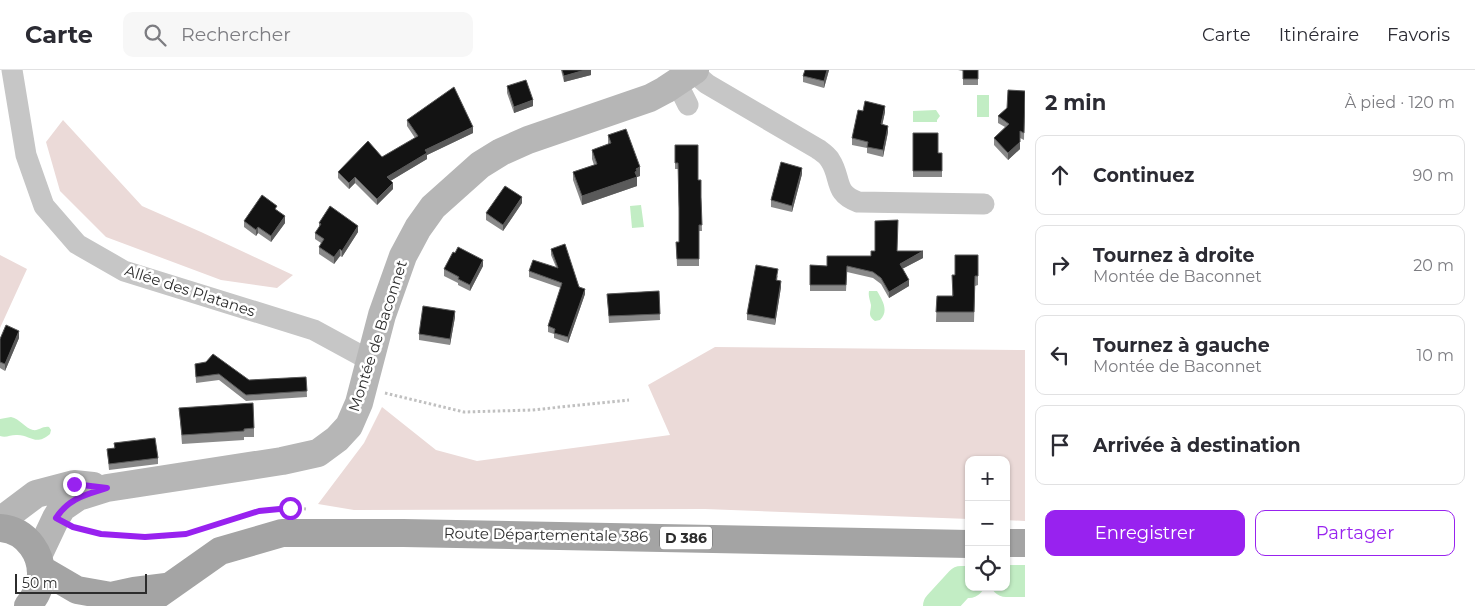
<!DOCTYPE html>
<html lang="fr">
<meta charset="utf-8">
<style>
:root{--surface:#fff;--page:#f7f7f7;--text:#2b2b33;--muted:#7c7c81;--line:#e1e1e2;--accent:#9822ef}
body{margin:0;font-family:Montserrat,sans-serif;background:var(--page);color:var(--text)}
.controls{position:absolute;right:15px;bottom:15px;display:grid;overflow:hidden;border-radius:10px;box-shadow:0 1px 4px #0004}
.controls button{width:45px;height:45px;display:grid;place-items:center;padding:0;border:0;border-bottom:1px solid var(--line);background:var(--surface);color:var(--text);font:25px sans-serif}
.scale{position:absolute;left:15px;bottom:12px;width:132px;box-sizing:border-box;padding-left:5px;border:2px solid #2c2c2c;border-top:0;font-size:14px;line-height:18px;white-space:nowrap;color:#2c2c2c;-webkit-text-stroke:4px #fff;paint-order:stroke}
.stop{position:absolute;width:15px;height:15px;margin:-11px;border:4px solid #9822ef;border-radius:50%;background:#fff}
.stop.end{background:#9822ef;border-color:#fff;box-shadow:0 1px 5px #0008}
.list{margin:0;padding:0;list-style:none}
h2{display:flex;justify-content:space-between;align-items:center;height:65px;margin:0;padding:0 20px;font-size:21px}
h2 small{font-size:16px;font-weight:400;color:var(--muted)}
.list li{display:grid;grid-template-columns:32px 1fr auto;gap:15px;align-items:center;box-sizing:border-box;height:80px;margin:0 10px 10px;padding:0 10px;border:1px solid var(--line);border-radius:10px}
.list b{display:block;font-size:19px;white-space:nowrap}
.list p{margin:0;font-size:16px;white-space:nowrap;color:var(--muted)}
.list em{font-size:16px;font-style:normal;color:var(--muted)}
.actions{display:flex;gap:10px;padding:15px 20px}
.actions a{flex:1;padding:11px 0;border:1px solid var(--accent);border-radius:10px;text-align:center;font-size:18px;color:var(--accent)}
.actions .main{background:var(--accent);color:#fff}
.icon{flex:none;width:28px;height:28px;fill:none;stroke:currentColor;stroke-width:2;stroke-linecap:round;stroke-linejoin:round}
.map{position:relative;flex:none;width:1025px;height:536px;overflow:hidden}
header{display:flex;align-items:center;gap:30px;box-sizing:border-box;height:70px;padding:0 25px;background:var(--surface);border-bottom:1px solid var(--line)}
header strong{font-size:24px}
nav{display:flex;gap:28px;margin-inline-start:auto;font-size:18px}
.search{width:350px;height:45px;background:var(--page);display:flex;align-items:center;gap:12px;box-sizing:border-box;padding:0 18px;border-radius:10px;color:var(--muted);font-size:19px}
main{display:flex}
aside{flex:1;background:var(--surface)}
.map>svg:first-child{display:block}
</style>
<header>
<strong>Carte</strong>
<div class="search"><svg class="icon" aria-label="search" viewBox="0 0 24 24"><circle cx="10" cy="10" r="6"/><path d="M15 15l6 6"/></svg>Rechercher</div>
<nav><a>Carte</a><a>Itinéraire</a><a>Favoris</a></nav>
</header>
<main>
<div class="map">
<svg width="1025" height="536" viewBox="0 0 1025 536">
<rect width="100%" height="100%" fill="#fff"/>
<path fill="#ebdad8" d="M63,50L142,136L201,162L293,205L277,218L221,210L106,167L60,121L46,72Z
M0,185L27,199L0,258Z
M715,277L1025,280V451L1006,450V390H969V449L705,439L354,440L318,434L364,373L382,337L436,380L477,391L670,365L648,315Z"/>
<path fill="#c2edc4" d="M977,25H989V47H977Z
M936,40L940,46L937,50V52H913V41Z
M641,135L644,157L632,158L630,136Z
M869,221H877C883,231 889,241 880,250L875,251C867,245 871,242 871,235C870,230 868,226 869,221Z
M11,347C20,349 25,358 33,360C39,361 42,356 49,357L51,360L50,364C35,377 30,364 16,365C10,365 6,368 0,366V349Z"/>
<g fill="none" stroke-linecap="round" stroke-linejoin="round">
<path stroke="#c2edc4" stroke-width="32" d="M1006,511H1025
M939,536L961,512H969"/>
<path stroke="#c0c0c0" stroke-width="3" stroke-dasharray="2.5 2.5" stroke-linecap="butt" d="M385,323L464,342L532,340L629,330
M74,457C110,467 149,471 186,464C197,462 208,456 219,453C247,443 275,436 306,439"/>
<path stroke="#c6c6c6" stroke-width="21" d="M12,0L26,85L44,136L77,174L124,201L314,260L371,291
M693,2L707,14L818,79C822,82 827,85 830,90C842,108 833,123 858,132L984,134
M677,13L688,35"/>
<path stroke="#b6b6b6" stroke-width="28" d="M0,451L36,424L74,414L93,416
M38,486L56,448L62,438L78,427L107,418L282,391L318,383L337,369L349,356L359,333L382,245L403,186L418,158L433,137L480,95L501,82L528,70L650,28L665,20L695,0"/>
<path stroke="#a4a4a4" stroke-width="28" d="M0,458C27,460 45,486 40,512C39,521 33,529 28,536
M1006,473H1025
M41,499L77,520L111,526L134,521L166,517
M142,536L220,481L282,463H403L969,474"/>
</g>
<path fill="#898989" d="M561,0H591V5L564,12Z
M829,0L824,18L803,12V6Z
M958,0H978V15H963V1Z
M507,16L533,36L514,43L507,23Z
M1025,21L1024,70L1020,68V79L1008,90L994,75V68L1005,57L998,53V46Z
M863,41L885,42L882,55L888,62L883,87L867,83V78L852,75V68Z
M407,50L473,63L427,85V89L390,111L393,119L377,135L355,113L349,119L338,108V102L382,87L415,68L407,56Z
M913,63L938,83H942V107H913Z
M608,65L640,106L637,107V116L582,135L573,110V102L594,95L592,89V80L608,74Z
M675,75L698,110L701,127L702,161H699V196H677L676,172H679V144L678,99H675Z
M802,104L792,142L771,137V130Z
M522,133L503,161L486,150V143Z
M277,140L285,153L271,172L258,163L256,166L244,157V151Z
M319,153L358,162L342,187L340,186L334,194L319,184V177L321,173L315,169V163L319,158Z
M551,179L585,224L568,273L554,268V264L548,262V256L561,218L529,207V201L556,197L551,185Z
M898,181L923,188L902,199L909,216L889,228L881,214L873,208L847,202L846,221H810V195L827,196Z
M455,183L483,196L470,221L458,215V213L444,206V199Z
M978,185V215L975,216L974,252H936L937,226H952L955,205Z
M778,205L777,210L781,217L775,255L747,250V244Z
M659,221L660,250L609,253L607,224Z
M455,247L450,275L419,270V264Z
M19,268L5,301L0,298V269Z
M195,294L249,310L306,307L307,327L246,331L219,310L196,313Z
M179,338L254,358V367H244V370L182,374Z
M114,373L158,388V394L109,400L107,379L114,378Z"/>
<path fill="#5a5a5a" d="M585,0H591V5L564,12V6Z
M827,0H829L824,18V11Z
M533,30V36L514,43V37Z
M885,36V42L881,61V54Z
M888,56V62L883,87V80Z
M473,57V63L427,85V89L387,113V107L425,80Z
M1020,61V79L1008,90V83Z
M640,97V106L637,107V116L582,135V126L635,102L636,99Z
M802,98V104L792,142V136Z
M355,107V113L349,119V113Z
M393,113V119L377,135V129Z
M522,127V133L503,161V155Z
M285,146V153L271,172V166Z
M358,156V162L342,187V181Z
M258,157V163L256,166V160Z
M340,179V186L334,194V187Z
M923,181V188L900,200V194Z
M483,190V196L470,221V215Z
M909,210V216L889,228V222Z
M781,211V217L775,255V249Z
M585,219V224L568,273V267Z
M455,241V247L450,275V269Z
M19,261V268L5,301V294Z"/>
<path fill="#131313" stroke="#5a5a5a" d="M562,0H585L564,6Z
M805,0H827L824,11L803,6Z
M963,0H978V9H963Z
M526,10L533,30L514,37L507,16Z
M454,17L473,57L425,80L427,83L387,107L393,113L377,129L355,107L349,113L338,102L368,71L382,87L418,66L407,50Z
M1008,20L1025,21L1024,63L1020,61V72L1008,83L994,68L1009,54L998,46L1007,38Z
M865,31L885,36L881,54L888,56L883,80L867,77L868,72L852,68L858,40L863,41Z
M626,59L640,97L636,99L637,101L635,102L637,107L582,126L573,102L597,94L592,80L611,73L608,65Z
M913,63H938V83H942V101H913Z
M675,75H698V110H701V127L702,155H699V189H677L676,172H679V138L678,93H675Z
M781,92L802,98L792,136L771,130Z
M505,116L522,127L503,155L486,143Z
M262,125L277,136L275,139L285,146L271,166L258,157L256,160L244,151Z
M330,136L358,156L342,181L340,179L334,187L319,177L324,169L315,163L321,154L319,153Z
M898,150L897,181H923L900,194L909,210L889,222L881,208L873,202L847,196L846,215H810V195L827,196V186H871V181H875V151Z
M565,174L579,217L585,219L568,267L554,263L555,259L548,256L562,213L529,201L533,190L558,198L551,179Z
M458,177L483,190L470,215L458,209L459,207L444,199L453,182L455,183Z
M955,185H978V206H975L974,242H936L937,226H953L952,205H955Z
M756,195L778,199L776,210L781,211L775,249L747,244Z
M659,221L660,244L609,246L607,224Z
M423,236L455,241L450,269L419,264Z
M6,255L19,261L5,294L0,292V269Z
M213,284L249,310L306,307L307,321L246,325L219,304L196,307L195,294L206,292Z
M253,333L254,358L244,359V361L182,365L179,338Z
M155,368L158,388L109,394L107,379L115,378L114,373Z"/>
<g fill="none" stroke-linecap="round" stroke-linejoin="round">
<path stroke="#9822ef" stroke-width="6" d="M74,414L107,418C85,425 69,428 56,448L73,457L101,464L145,467L186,464L259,441L290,438"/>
</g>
<g text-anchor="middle" stroke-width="5" stroke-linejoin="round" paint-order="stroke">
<rect fill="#fff" stroke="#6b6b6b" stroke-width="1" x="660" y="456.5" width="52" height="23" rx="4"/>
<g font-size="14" font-weight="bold" fill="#2c2c2c">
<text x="686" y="473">D 386</text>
</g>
<g font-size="15" fill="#2c2c2c" stroke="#fff">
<text transform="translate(190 221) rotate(18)" y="5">Allée des Platanes</text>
<text transform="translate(378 266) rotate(-72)" y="5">Montée de Baconnet</text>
<text transform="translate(546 465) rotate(1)" y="5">Route Départementale 386</text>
</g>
</g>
</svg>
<div class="controls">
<button>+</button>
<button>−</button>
<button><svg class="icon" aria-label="locate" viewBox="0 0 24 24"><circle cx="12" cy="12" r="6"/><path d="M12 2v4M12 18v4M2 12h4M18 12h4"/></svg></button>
</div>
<div class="scale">50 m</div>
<div class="stop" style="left:290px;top:438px"></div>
<div class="stop end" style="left:74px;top:414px"></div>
</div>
<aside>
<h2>2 min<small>À pied · 120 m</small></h2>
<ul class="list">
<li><svg class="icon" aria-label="ahead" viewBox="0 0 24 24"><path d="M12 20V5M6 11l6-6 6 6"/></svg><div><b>Continuez</b></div><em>90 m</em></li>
<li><svg class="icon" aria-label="right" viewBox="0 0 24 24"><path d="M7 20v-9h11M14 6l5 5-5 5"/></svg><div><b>Tournez à droite</b><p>Montée de Baconnet</p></div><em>20 m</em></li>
<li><svg class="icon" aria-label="left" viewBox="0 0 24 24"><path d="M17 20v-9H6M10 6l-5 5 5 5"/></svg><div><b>Tournez à gauche</b><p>Montée de Baconnet</p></div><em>10 m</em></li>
<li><svg class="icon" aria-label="arrive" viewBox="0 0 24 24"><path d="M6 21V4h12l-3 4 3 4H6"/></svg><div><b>Arrivée à destination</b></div></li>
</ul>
<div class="actions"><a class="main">Enregistrer</a><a>Partager</a></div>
</aside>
</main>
